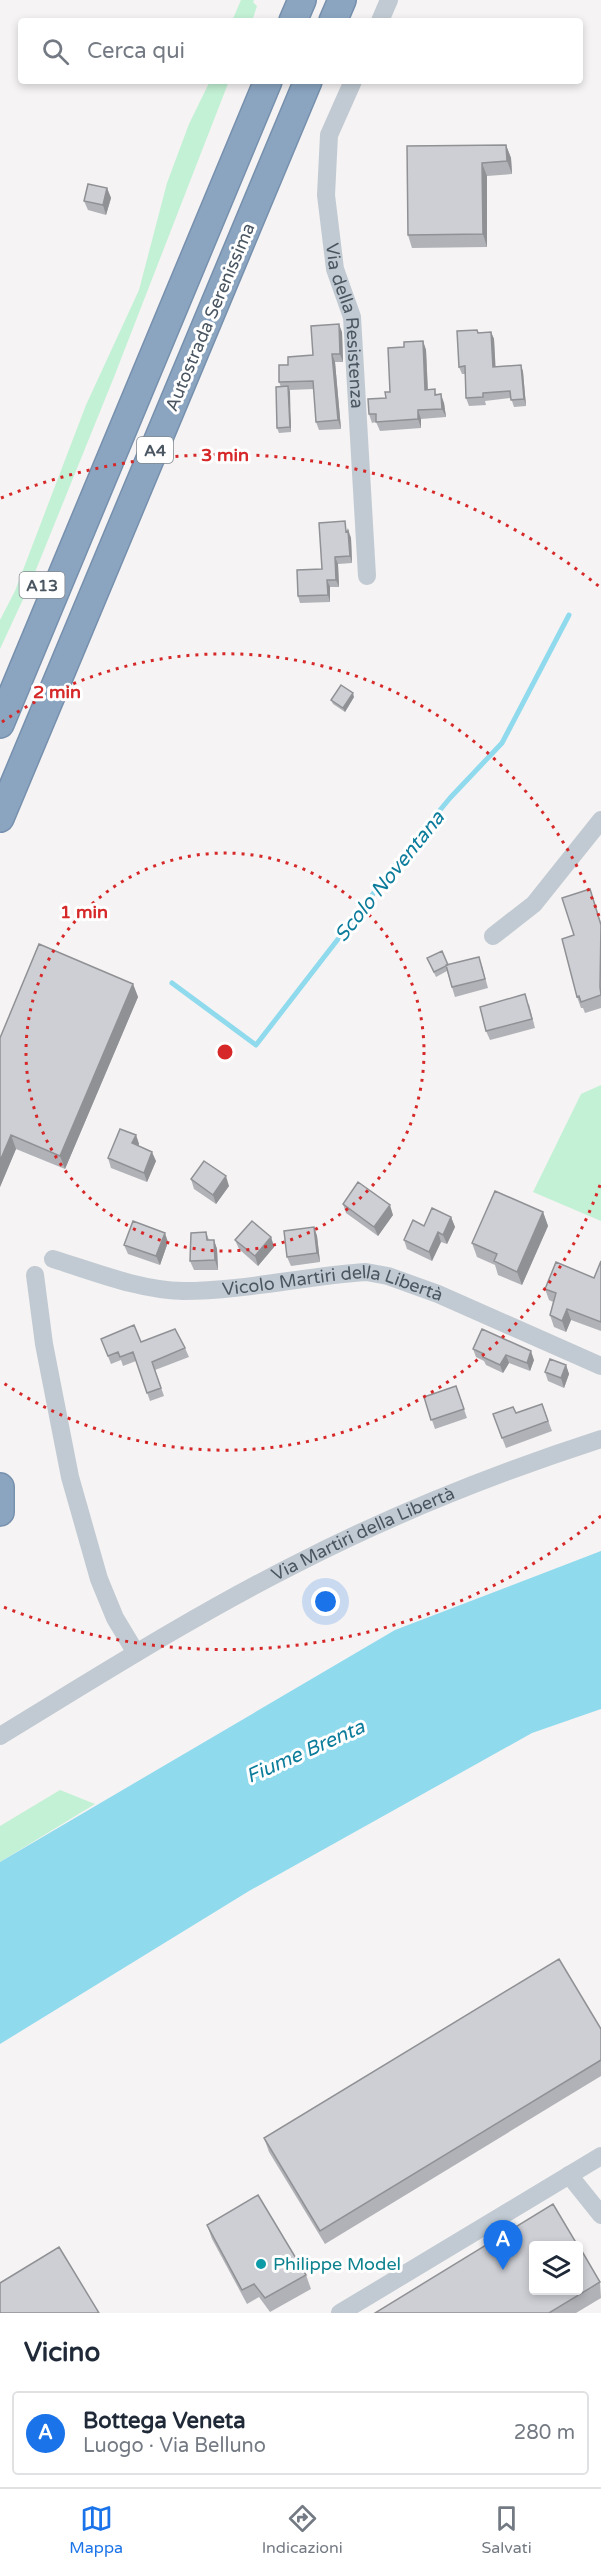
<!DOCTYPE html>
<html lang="it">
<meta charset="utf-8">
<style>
:root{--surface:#fff;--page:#f2f2f3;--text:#1f2937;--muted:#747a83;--line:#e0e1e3;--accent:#1a73e8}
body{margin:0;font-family:"Varela Round",sans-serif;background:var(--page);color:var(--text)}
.controls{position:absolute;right:18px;bottom:18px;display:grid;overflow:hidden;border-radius:6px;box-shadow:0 3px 9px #0003}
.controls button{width:54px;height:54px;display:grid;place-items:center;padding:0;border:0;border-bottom:2px solid var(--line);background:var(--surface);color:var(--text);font:30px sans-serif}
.you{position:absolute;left:326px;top:1602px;width:21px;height:21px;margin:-15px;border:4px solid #fff;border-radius:50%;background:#1a73e8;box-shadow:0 0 0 9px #1a73e833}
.badge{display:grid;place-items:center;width:39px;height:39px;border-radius:50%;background:var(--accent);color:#fff;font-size:20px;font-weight:700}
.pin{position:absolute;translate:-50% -50px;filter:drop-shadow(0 2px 3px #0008)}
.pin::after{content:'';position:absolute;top:32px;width:21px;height:18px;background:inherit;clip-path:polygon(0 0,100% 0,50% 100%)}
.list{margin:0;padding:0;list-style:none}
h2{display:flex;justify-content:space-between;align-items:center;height:78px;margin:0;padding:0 24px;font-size:26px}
h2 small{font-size:20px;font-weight:400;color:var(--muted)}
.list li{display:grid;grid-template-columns:39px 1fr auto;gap:18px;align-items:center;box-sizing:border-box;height:84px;margin:0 12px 12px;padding:0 12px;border:2px solid var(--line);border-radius:6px}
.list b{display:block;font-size:22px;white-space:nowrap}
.list p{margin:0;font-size:20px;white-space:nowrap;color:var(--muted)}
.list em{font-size:20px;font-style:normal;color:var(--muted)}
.icon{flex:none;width:33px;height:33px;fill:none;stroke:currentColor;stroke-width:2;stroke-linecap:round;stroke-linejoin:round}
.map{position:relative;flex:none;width:601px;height:2313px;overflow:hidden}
.search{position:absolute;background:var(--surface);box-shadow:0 3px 9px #0003;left:18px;right:18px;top:18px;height:66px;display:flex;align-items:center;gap:15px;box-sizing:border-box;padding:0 21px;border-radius:6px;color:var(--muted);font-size:22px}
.sheet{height:174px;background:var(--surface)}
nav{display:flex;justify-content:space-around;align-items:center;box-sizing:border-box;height:84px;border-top:2px solid var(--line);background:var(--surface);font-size:16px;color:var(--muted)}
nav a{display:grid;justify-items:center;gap:3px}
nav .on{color:var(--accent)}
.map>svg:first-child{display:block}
</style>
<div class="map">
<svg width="601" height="2313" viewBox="0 0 601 2313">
<rect width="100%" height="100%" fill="#f5f3f3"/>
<path fill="#c3f1d5" d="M241,0H254L253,2L257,6L252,21H232Z
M210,81H229L114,377L31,582L0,649V620L15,591L86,405L139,290L167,183L189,124Z
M601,1085V1221L533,1192L581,1094Z
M60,1790L95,1804L0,1862V1826Z"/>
<path fill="#90daee" d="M601,1551V1709L532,1733L249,1891L0,2044V1862L395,1630Z"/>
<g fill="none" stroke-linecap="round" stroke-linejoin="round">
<path stroke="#90daee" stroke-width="5" d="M172,983L256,1045L407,850L450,798L502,743L569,615"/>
<defs>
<path id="highway" d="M293,21L302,0
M333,21L342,0
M0,724L268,81
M0,818L308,81
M0,1487V1512"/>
</defs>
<use href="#highway" stroke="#7690ad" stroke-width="30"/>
<g stroke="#c1cad2" stroke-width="18">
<path d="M380,21L389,0"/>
<path id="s1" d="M353,81L329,135L326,195L335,269L352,317L367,576"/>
<path d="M493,936L534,904L601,820"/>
<path id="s2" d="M53,1259C95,1272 139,1290 183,1291C244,1291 305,1276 366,1272L388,1276L438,1294L601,1366"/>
<path d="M35,1275L44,1344L70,1477L99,1579L115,1618L136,1653"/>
<path id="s3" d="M0,1736C97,1677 193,1616 294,1565C393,1514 496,1473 601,1439"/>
<path d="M569,2175L601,2215"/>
<path d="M340,2313L601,2156"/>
</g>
<use href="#highway" stroke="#8ba5c1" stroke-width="27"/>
</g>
<path fill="#b0b2b7" d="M506,145L511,158L512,174L487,176V247L412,248L408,235L407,146Z
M107,188L111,198L106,215L88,210L84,201Z
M342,332L343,362H335L341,429L319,430L316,422L314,389L289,390L291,432L279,433L277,428L281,387L279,382L288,365L313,355Z
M491,332L494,339L495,367L521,365L523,372L526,406L514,407L511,398L485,401L486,405L469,406L466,398L465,374H462L459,367L479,333Z
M423,341L426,350L428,389L437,394L444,403L446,417L421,419V428L380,431L376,422L372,423L369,414L386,398L390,392L404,347Z
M348,528L351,538L352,563L338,564L339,587H330V602L300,603L298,596L322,569Z
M354,697L345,712L333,704L331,700Z
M590,889L601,923V1008L585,1013L583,1008H581L577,997L574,935Z
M427,958L448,965L482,966L488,988L455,997L447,971L436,977Z
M133,984L138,997L65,1169L16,1149L0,1187V1038Z
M529,1004L535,1028L490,1040L486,1031Z
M136,1135L139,1144L138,1146L156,1161L147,1182L111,1168L108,1158Z
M191,1179L229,1186L216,1204L194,1189Z
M343,1204L393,1215L378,1236L346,1213Z
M543,1212L548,1226L522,1285L498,1275L495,1265L477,1257L472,1243Z
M451,1217L455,1227L447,1244L441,1242L432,1261L407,1249L404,1240L424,1226Z
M314,1227L317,1236L320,1262L291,1266L287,1257Z
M206,1232L209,1240H214L217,1249L218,1270H194L190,1261Z
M271,1237L274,1247L258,1266L239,1249L235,1240Z
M168,1242L160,1265L128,1254L124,1245Z
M601,1261V1331L571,1320L566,1332L554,1327L550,1315L553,1302L549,1300L545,1289L594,1278Z
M101,1339L141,1342L185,1348L189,1357L155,1370L164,1396L150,1401L136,1361L123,1366L121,1360L111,1364Z
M473,1349L534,1360L530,1371L509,1363L503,1373L486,1365L484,1361L476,1357Z
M566,1365L569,1374L564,1388L548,1381L545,1372Z
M456,1386L467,1418L435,1429L424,1397Z
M542,1404L552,1431L506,1448L493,1414L516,1413Z
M601,2029V2076L325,2244L269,2152L264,2138Z
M207,2225L306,2275L311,2289L270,2312L259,2297L247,2304L212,2239Z
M600,2282L601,2298L576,2313H375Z"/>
<path fill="#909195" d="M506,145L511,158L512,174L507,161Z
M482,163L487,176V247L483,234Z
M107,188L111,198L106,215L103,205Z
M339,324L342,332L343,362L340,354Z
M491,332L494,339L496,374L493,367Z
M423,341L426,350L428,398L425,390Z
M332,354L335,362L341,429L338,420Z
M521,365L523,372L526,406L524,399Z
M288,386L290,391L291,432L290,427Z
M441,394L444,403L446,417L442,409Z
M418,410L421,419V428L418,419Z
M348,531L351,538L352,563L350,556Z
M335,557L338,564L339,587L336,580Z
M327,580L330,587V602L328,595Z
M353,693L354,697L345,712L343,708Z
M133,984L138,997L65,1169L60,1156Z
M11,1135L16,1149L0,1187V1161Z
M136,1135L139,1144L136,1153L132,1143Z
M152,1152L156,1161L147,1182L144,1173Z
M226,1176L229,1186L216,1204L213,1195Z
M390,1205L393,1215L378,1236L374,1227Z
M543,1212L548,1226L522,1285L517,1272Z
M451,1217L455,1227L447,1244L443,1235Z
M314,1227L317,1236L320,1262L317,1253Z
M438,1232L441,1242L432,1261L429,1252Z
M165,1233L168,1242L160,1265L156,1256Z
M271,1237L274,1247L258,1266L255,1256Z
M214,1240L217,1249L218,1270L215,1260Z
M567,1309L571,1320L566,1332L562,1321Z
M531,1351L534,1360L530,1371L527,1363Z
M506,1355L509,1363L503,1373L500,1365Z
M566,1365L569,1374L564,1388L561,1378Z"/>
<path fill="#cdcfd5" stroke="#909195" stroke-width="1.5" d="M506,145L507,161L482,163L483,234L408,235L407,146Z
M88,184L107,188L103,205L84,201Z
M339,324L340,354H332L338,420L316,422L313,381L279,382V365H288V357L313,355L311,326Z
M477,330L478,333L491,332L493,367L521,365L524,399L511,400L510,391L483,393V397L466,398L465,366L459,367L457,331Z
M423,341L425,390L435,389V395L441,394L442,409L418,410V419L376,422V414H369L368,399L386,398L385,392H390L388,348L404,347V342Z
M288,386L290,427L277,428L276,387Z
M345,521L346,532L348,531L350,556L335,557L336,580H327L328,595L298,596L297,570L322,569L319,523Z
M341,685L353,693L343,708L331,700Z
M590,889L601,925L600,987L601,995L581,1002L579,996L577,997L562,939L574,935L562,898Z
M39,944L133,984L60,1156L11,1135L0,1161V1038Z
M442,951L448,965L434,972L427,958Z
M479,957L485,979L452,987L446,965Z
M525,994L532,1019L486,1031L480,1007Z
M120,1129L136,1135L132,1143L152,1152L144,1173L108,1158Z
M204,1161L226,1176L213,1195L191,1179Z
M358,1182L390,1205L374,1227L343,1204Z
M495,1191L543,1212L517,1272L494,1261L497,1254L472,1243Z
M432,1208L451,1217L443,1235L438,1232L429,1252L404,1240L413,1220L424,1226Z
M133,1221L165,1233L156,1256L124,1245Z
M252,1221L271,1237L255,1256L235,1240Z
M314,1227L317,1253L287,1257L284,1231Z
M206,1232L207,1240H214L215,1260L190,1261L191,1233Z
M601,1261V1322L567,1309L562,1321L550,1315L556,1293L545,1289L556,1262L594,1278Z
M134,1325L141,1342L175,1329L185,1348L152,1362L161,1388L147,1393L133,1352L120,1357L118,1352L108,1356L101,1339Z
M482,1329L531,1351L527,1363L506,1355L500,1365L483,1357L484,1354L473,1349Z
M550,1359L566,1365L561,1378L545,1372Z
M456,1386L464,1409L431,1420L424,1397Z
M542,1404L548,1421L502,1438L493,1414L513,1407L516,1413Z
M559,1959L601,2029V2060L320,2231L264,2138Z
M258,2195L306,2275L265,2298L254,2284L242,2290L207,2225Z
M553,2204L578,2246H534V2290H579V2246L600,2282L549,2313H375Z
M59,2247L99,2313H0V2283Z"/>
<g fill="none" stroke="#d62828" stroke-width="3" stroke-dasharray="3 6">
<circle cx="225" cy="1052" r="199"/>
<path d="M600 1185A398 398 0 0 1 2 1382M2 722A398 398 0 0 1 600 919"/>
<path d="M601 1516A597 597 0 0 1 1 1606M1 498A597 597 0 0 1 601 588"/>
</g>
<circle fill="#0f9aa8" stroke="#fff" stroke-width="2" cx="261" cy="2264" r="6"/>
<g text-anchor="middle" stroke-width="6" stroke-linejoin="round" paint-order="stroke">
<g fill="#fff" stroke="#808990" stroke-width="1.5">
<rect x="137" y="437" width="36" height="26" rx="4.5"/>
<rect x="19.5" y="572" width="45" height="26" rx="4.5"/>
</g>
<g font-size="16" font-weight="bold" fill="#4a5661">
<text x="155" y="456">A4</text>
<text x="42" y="591">A13</text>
</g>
<g font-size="18" fill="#4a5661" stroke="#fff">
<text transform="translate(210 317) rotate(-67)" y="6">Autostrada Serenissima</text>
<text dy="6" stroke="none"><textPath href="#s1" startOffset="252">Via della Resistenza</textPath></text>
<text dy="6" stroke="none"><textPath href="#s2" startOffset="286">Vicolo Martiri della Libertà</textPath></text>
<text dy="6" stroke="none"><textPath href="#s3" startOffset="416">Via Martiri della Libertà</textPath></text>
</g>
<g font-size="18" fill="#0d838f" stroke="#fff" text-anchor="start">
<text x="273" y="2270">Philippe Model</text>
</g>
<g font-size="20" font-style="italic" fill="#0c7c9b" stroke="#fff">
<text transform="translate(389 876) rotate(-51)" y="7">Scolo Noventana</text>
<text transform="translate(305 1751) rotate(-24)" y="7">Fiume Brenta</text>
</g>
</g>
<circle cx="225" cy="1052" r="9" fill="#d62828" stroke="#fff" stroke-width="3"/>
<g font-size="18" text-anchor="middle" font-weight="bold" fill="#d62828" stroke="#fff" stroke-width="6" stroke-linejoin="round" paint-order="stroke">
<text x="225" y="461">3 min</text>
<text x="57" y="698">2 min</text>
<text x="84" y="918">1 min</text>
</g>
</svg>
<div class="controls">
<button><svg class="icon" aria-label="layers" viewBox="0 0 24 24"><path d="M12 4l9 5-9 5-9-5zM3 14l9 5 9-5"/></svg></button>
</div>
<div class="you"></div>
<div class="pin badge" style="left:503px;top:2270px">A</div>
<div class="search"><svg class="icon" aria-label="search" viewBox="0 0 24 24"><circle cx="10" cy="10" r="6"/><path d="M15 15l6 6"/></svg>Cerca qui</div>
</div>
<section class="sheet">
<h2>Vicino<small></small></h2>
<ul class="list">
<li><span class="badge">A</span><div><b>Bottega Veneta</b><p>Luogo · Via Belluno</p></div><em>280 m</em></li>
</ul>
</section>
<nav>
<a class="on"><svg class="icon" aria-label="map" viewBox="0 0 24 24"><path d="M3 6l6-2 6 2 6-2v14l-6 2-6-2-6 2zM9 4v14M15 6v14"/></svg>Mappa</a>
<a><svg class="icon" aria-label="directions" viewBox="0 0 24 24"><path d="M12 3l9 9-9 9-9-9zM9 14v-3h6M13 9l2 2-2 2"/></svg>Indicazioni</a>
<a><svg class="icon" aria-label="saved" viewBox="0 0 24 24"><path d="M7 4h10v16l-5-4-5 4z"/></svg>Salvati</a>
</nav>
